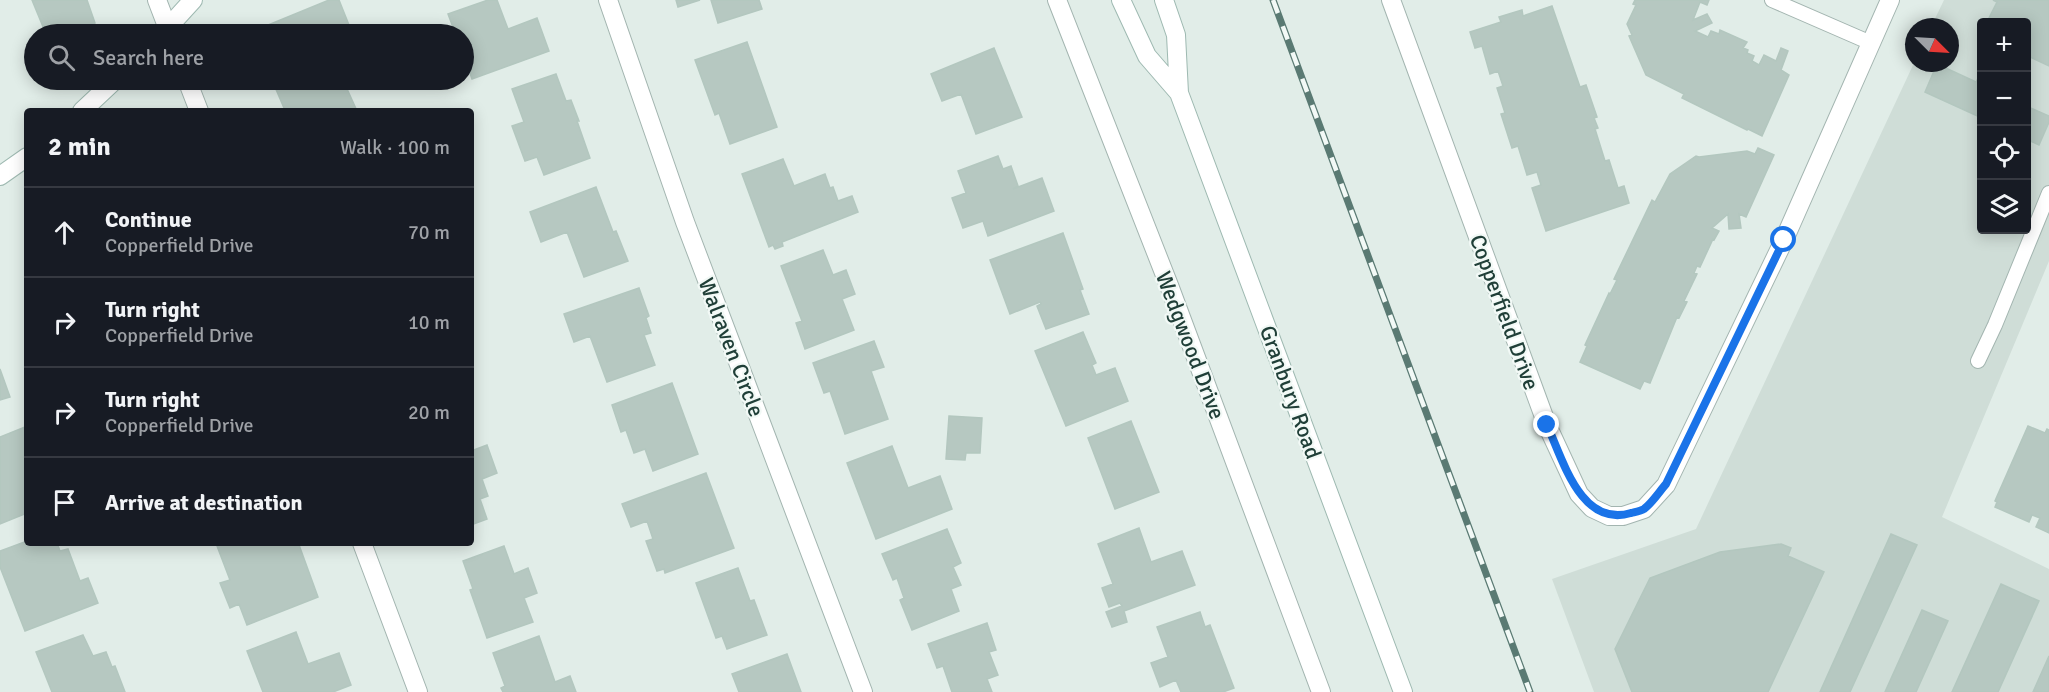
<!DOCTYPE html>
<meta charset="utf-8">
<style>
:root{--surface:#171b24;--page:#242831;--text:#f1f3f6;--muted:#9ea1a6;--line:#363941}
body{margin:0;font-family:Signika,sans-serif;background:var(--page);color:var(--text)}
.controls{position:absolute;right:18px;top:18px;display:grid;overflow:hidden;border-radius:6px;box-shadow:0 3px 15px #0003}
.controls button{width:54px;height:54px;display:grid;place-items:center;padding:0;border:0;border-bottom:2px solid var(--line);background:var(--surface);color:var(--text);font:30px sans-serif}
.compass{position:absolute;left:1905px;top:18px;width:54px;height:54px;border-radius:50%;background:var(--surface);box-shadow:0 3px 15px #0003;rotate:114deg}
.stop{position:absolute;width:18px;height:18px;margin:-14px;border:4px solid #1a73e8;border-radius:50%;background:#fff}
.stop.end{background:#1a73e8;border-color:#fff;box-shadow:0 2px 6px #0008}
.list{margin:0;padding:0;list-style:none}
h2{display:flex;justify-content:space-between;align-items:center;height:78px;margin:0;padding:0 24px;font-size:26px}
h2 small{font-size:20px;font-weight:400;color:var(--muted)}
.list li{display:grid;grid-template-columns:39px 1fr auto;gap:18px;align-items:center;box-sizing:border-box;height:90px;padding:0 24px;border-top:2px solid var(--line)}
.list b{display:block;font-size:22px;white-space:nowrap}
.list p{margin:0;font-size:20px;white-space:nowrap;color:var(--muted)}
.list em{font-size:20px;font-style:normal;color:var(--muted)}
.icon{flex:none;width:33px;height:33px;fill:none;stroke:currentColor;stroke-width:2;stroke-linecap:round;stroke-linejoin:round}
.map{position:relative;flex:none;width:2049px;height:692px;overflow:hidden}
.search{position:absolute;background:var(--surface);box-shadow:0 3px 15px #0003;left:24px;top:24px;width:450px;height:66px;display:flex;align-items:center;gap:15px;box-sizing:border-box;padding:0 21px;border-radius:33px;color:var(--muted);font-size:22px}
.panel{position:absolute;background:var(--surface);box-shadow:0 3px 15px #0003;left:24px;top:108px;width:450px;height:438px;border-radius:6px}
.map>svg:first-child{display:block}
</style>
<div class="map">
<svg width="2049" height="692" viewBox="0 0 2049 692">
<rect width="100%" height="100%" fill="#e1ede8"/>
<path fill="#cfddd7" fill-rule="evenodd" d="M1944,0H2049V261L1942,517L2049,569V692H1594L1552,579L1696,529L1914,63H1950V27H1931ZM1982,22H2026V230H1982Z"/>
<path fill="#b6c8c1" stroke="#b3c7bf" stroke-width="1.5" d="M32,0H87L95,23L64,34H46Z
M329,0H339L349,25L325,34H264L261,28Z
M488,0H497L508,29L537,18L549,51L472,79L464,56V34H443L454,30L448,14Z
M676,0H700L678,7Z
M711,0H759L762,9L718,23Z
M1635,0H1709L1707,5L1700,2L1693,20L1707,14L1712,23L1695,31L1708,37L1711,31L1719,34L1720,30L1747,42L1743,48L1748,50L1747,53L1754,56L1752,61L1759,65L1764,55L1776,61L1781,48L1788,51L1781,70L1789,75L1762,136L1748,129L1747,130L1682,98L1684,94L1646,75L1629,36L1632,35L1627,24L1636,5L1633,4Z
M1993,0H2049V66L2026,55V22H1987L1997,2Z
M1552,6L1580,87L1586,85L1597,117L1594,118L1598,128L1595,129L1605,161L1609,160L1618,188L1624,186L1629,203L1546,231L1532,188L1541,185L1537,172L1527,175L1518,146L1512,148L1501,114L1505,113L1497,88L1503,86L1498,71L1490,74L1482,46L1475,48L1470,32L1501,22L1499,17L1522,10L1523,16Z
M747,42L777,127L730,144L719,113L715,115L695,60Z
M994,48L1022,117L976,134L961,94L942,101L931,74Z
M1937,64L1976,82L1982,71V118L1925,92Z
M556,74L566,101L571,100L579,121H577L590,158L544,175L537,157L525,161L512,126L524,122L512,89Z
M272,80H338L339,82L343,80L357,111H280L279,110L284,108Z
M2026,106L2049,116V122L2039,145L2026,139Z
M1758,148L1774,155L1746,217L1739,214L1741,228L1729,229L1728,214L1712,228L1719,231L1714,240L1713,239L1700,267L1697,266L1694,273L1697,274L1684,301L1687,302L1679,318L1677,317L1650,383L1644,381L1640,389L1580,362L1587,346L1585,345L1609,293L1610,294L1617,280L1614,279L1652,200L1655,202L1670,174L1696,156L1699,157L1747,151L1755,154Z
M998,156L1003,169L1011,166L1018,186L1013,189L1042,178L1054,211L988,236L983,221L963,228L952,198L966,193L958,171Z
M783,159L794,186L825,174L830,188L833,187L838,201L852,196L858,212L782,242L783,246L775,249L773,245L769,247L742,174Z
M596,187L613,232L616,231L628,261L584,277L567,232L541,242L530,212Z
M1063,233L1083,289L1080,290L1089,314L1046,329L1037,306L1041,304L1040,302L1010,314L990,260Z
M823,250L833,275L846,270L855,294L842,299L854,330L805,349L796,323L802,321L781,266Z
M639,288L649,316L646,318L651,333L644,335L655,365L607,382L590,336L574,342L564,314Z
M1083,332L1096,363L1092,365L1096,375L1115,368L1128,401L1066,426L1035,351Z
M874,341L884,367L871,371L888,419L845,434L830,391L824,393L813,363Z
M0,369L10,397L0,400Z
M672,383L698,454L653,471L645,449L634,453L626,430L621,432L612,405Z
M949,416L982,418L980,453H966L965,460L946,459Z
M1131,421L1159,492L1115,509L1088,438Z
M2028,426L2045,433L2047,429L2049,430V533L2036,527L2040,518L2032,515L2029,522L1995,507L1997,502L1995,501Z
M25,427L27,432V513L0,524V437Z
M487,445L497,473L482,479L488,496L480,499L487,519L471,525V451Z
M892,446L908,488L940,476L952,509L876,539L847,463Z
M706,473L734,548L665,573L664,569L657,571L646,541L653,539L647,521L631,527L622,504Z
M1139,528L1151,562L1182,551L1195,585L1124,611L1127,622L1112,627L1106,612L1122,606L1120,603L1109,607L1102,588L1113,584L1098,544Z
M947,529L961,563L953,567L961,585L951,589L959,611L912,630L900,600L904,598L897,578L893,580L882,554Z
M1891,534L1917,545L1850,692H1820Z
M27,541V543H57L60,551L68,549L80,581L88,578L98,603L25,631L0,567V551Z
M224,543H294L295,546L299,545L318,597L247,625L239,604L230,608L220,583L230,580L217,546Z
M1781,544L1791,548L1788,556L1824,572L1768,692H1632L1615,649L1650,578L1720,552Z
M504,546L514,574L528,568L537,593L524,598L533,622L487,638L470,590L473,589L463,561Z
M738,568L750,601L754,600L767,635L727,649L722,636L716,638L696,583Z
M2001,584L2039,601L1998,692H1952Z
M1922,610L1948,621L1916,692H1885Z
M1200,612L1205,627L1210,625L1234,688L1223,692H1181L1176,680L1160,687L1151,663L1168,657L1157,627Z
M987,623L996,650L989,652L998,675L987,679L992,692H952L943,666L937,668L928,644Z
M296,632L308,664L339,653L351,685L333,692H263L247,651Z
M83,635L93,656L106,652L112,667L115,666L125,692H52L36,652Z
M539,636L555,682L570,676L576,692H503L501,688L505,686L493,653Z
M787,654L801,692H739L732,674Z
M2049,656V692H2033Z"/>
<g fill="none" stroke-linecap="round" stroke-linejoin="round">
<defs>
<path id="lane" d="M1772,0L1871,43
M1978,361L1995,325L2049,193"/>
<path id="street" d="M157,0L170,34
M608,0L685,222L863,692
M1057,0L1170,288L1321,692
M1391,0L1547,425L1579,494L1592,508L1609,516H1623L1644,509L1666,485L1784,240L1890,0
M187,80L199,111
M362,543L418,692"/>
<path id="secondary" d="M1121,0L1147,56L1179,93
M1164,0L1176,35L1179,93L1403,692
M162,34L193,0
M82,111L115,80
M0,176L27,157"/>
</defs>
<use href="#lane" stroke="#a3b5b0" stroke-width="16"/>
<use href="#street" stroke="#a3b5b0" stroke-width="20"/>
<use href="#secondary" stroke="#9eb9b1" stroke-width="20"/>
<use href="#lane" stroke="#fff" stroke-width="14"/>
<use href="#street" stroke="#fff" stroke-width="18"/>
<use href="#secondary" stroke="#fff" stroke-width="18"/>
<defs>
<path id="rail" d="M1273,0L1530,692"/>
</defs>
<use href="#rail" stroke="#5a7a73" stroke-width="7"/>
<use href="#rail" stroke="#f2f9f6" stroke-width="4.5" stroke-dasharray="14" stroke-linecap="butt"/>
</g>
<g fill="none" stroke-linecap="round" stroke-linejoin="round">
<path stroke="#1a73e8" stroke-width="8" d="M1547,425C1563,460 1581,528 1631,513C1635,512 1641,511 1644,509C1652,503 1659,492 1666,484L1784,240"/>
</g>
<g text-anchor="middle" stroke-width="4.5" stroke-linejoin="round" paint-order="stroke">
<g font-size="22" fill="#203f38" stroke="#f2f9f6">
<text transform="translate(1505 312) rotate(70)" y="8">Copperfield Drive</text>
<text transform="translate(1191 345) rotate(69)" y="8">Wedgwood Drive</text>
<text transform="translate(732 347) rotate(69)" y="8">Walraven Circle</text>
<text transform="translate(1291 392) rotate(70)" y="8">Granbury Road</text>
</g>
</g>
</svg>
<div class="controls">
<button>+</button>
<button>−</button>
<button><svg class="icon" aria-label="locate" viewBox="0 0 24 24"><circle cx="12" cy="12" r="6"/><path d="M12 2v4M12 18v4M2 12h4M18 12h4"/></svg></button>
<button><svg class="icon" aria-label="layers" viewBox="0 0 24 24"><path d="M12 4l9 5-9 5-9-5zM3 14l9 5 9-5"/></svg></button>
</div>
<svg class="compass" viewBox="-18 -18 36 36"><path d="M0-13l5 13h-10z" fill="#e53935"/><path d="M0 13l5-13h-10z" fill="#9ea1a6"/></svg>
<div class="stop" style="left:1784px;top:240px"></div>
<div class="stop end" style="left:1547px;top:425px"></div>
<div class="search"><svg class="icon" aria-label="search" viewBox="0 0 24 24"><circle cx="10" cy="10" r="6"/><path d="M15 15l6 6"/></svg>Search here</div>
<section class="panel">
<h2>2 min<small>Walk · 100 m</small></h2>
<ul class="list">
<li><svg class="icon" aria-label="ahead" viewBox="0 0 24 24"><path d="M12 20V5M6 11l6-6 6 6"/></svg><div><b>Continue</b><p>Copperfield Drive</p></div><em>70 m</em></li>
<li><svg class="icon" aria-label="right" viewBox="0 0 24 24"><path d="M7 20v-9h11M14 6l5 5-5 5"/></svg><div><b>Turn right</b><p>Copperfield Drive</p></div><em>10 m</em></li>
<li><svg class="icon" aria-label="right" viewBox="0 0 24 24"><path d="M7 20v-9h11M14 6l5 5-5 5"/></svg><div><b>Turn right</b><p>Copperfield Drive</p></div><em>20 m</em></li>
<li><svg class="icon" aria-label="arrive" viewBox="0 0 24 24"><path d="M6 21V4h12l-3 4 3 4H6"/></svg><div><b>Arrive at destination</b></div></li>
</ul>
</section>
</div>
